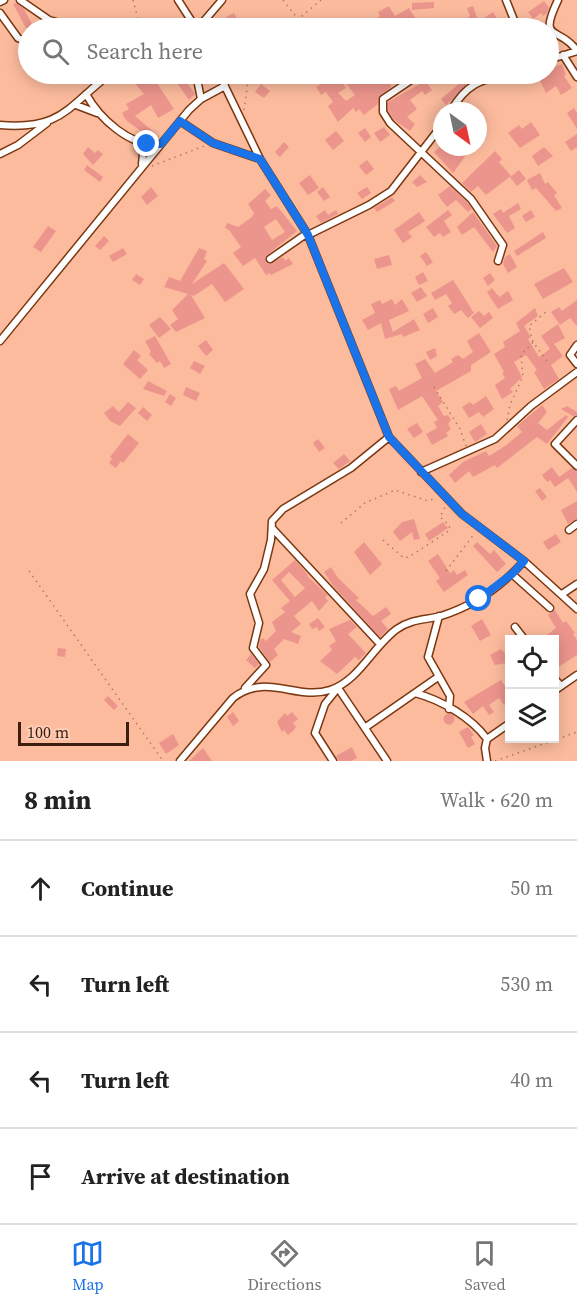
<!DOCTYPE html>
<meta charset="utf-8">
<style>
:root{--surface:#fff;--page:#f2f2f2;--text:#222;--muted:#767676;--line:#e0e0e0;--accent:#1a73e8}
body{margin:0;font-family:"Source Serif 4",serif;background:var(--page);color:var(--text)}
.controls{position:absolute;right:18px;bottom:18px;display:grid;overflow:hidden;border-radius:0px;box-shadow:0 3px 15px #0003}
.controls button{width:54px;height:54px;display:grid;place-items:center;padding:0;border:0;border-bottom:2px solid var(--line);background:var(--surface);color:var(--text);font:30px sans-serif}
.compass{position:absolute;left:433px;top:102px;width:54px;height:54px;border-radius:50%;background:var(--surface);box-shadow:0 3px 15px #0003;rotate:147deg}
.scale{position:absolute;left:18px;bottom:15px;width:111px;box-sizing:border-box;padding-left:6px;border:3px solid #3d1f10;border-top:0;font-size:16px;line-height:21px;white-space:nowrap;color:#3d1f10;-webkit-text-stroke:4px #fecdb6;paint-order:stroke}
.stop{position:absolute;width:18px;height:18px;margin:-14px;border:4px solid #1a73e8;border-radius:50%;background:#fff}
.stop.end{background:#1a73e8;border-color:#fff;box-shadow:0 2px 6px #0008}
.list{margin:0;padding:0;list-style:none}
h2{display:flex;justify-content:space-between;align-items:center;height:78px;margin:0;padding:0 24px;font-size:26px}
h2 small{font-size:20px;font-weight:400;color:var(--muted)}
.list li{display:grid;grid-template-columns:39px 1fr auto;gap:18px;align-items:center;box-sizing:border-box;height:96px;padding:0 24px;border-top:2px solid var(--line)}
.list b{display:block;font-size:22px;white-space:nowrap}
.list em{font-size:20px;font-style:normal;color:var(--muted)}
.icon{flex:none;width:33px;height:33px;fill:none;stroke:currentColor;stroke-width:2;stroke-linecap:round;stroke-linejoin:round}
.map{position:relative;flex:none;width:577px;height:761px;overflow:hidden}
.search{position:absolute;background:var(--surface);box-shadow:0 3px 15px #0003;left:18px;right:18px;top:18px;height:66px;display:flex;align-items:center;gap:15px;box-sizing:border-box;padding:0 21px;border-radius:33px;color:var(--muted);font-size:22px}
.sheet{height:462px;background:var(--surface)}
nav{display:flex;justify-content:space-around;align-items:center;box-sizing:border-box;height:84px;border-top:2px solid var(--line);background:var(--surface);font-size:16px;color:var(--muted)}
nav a{display:grid;justify-items:center;gap:3px}
nav .on{color:var(--accent)}
.map>svg:first-child{display:block}
</style>
<div class="map">
<svg width="577" height="761" viewBox="0 0 577 761">
<rect width="100%" height="100%" fill="#fcbb9d"/>
<path fill="#ec958c" fill-rule="evenodd" d="M544,1L549,8L547,13L543,16L541,13L533,19L528,12Z
M434,2V8L412,10V3Z
M16,3L24,9L34,28H26L13,4Z
M389,6L395,16L409,8L416,19L402,28H384L382,24L372,28L369,24L380,16L378,12Z
M473,6L480,26L476,28H453L470,16L467,8Z
M493,12L500,24L493,28L486,27L481,20Z
M234,13L242,28H233L226,17Z
M562,64L566,75L564,76L572,88L561,95L556,86L546,93L537,74H549V69Z
M142,74H151L174,109L158,118L151,105L135,116L155,133L151,139L126,120L122,113L129,109L126,104L144,94L132,80Z
M327,74H337L346,88L338,93L346,101L355,95L345,82L351,78L352,81L363,74H369L373,82L386,74H398L391,78V87L379,96L378,104L364,115L359,109L356,112L353,108L338,122L328,106L333,102L326,92L321,95L316,87L328,79Z
M182,76L195,94L189,100L175,80Z
M466,78L469,82L446,105L441,99Z
M425,81L432,90L425,95L422,91L410,100L417,109L407,117L415,124L410,131L394,120L388,110V102Z
M261,84L270,91L264,98L255,92Z
M574,108L577,113V129L567,113Z
M531,122L540,135L520,148L508,133L519,125L522,129Z
M384,127L390,135L380,142L374,133Z
M365,128L371,137L365,142L358,133Z
M336,131L344,141L333,150L325,140Z
M577,134V147L571,151L565,142Z
M284,142L289,147L280,157L275,152Z
M441,146L448,153L453,147H464L469,151L453,173L434,152Z
M88,147L95,153L98,150L103,154L93,165L83,154Z
M544,147L553,156L538,166L532,156Z
M495,151L502,159L499,162L511,176L486,195L478,186L471,192L462,183Z
M367,160L374,169L366,175L359,166Z
M87,165L103,177L100,182L84,170Z
M519,170L526,179L517,186L510,177Z
M540,173L545,184L548,182L557,193L554,195L562,208L556,211L536,188L532,190L527,180Z
M310,175L319,188L308,195L299,183Z
M420,175L427,182L417,187L412,182Z
M450,186L467,202L472,209L468,212L456,200L447,207L438,195Z
M151,187L158,196L147,205L141,197Z
M323,187L330,197L324,201L317,192Z
M367,187L371,193L362,199L357,193Z
M265,189L271,195L265,201L271,209L277,206L297,231L266,256L268,264L283,257L285,261L289,258L293,264L271,275L270,273L266,275L255,258L243,266L233,253L241,247L229,230L225,228L227,223L238,227L252,217L254,213L248,204ZM276,219L285,232L272,240L264,227Z
M392,197L395,201L377,212L374,208Z
M518,203L521,209L509,216L515,228L507,233L493,214L501,209L503,213Z
M325,210L328,215L336,210L338,214L321,223L316,216Z
M448,210L452,215L444,221L451,232L443,237L440,233L434,237L426,227Z
M531,210L535,217L526,222L522,216Z
M419,212L425,221L408,232L412,237L403,243L394,230Z
M473,212L497,246L493,252L474,227L462,235L457,227Z
M48,226L56,231L41,252L33,247Z
M543,232L546,238L517,256L514,251Z
M104,236L109,241L100,250L95,246Z
M123,248L127,254L113,262L109,256Z
M199,248L207,251L204,259L207,261L192,284L224,263L244,289L225,302L212,284L194,296L191,295L205,318L176,332L170,325L178,319L172,310L188,294L164,287L169,277L180,281Z
M426,252L433,262L427,266L420,256Z
M510,254L517,267L508,273L503,264L505,257Z
M389,255L392,265L377,269L374,259Z
M564,268L573,282L543,299L534,284Z
M423,272L428,281L419,285L415,277Z
M490,273L495,280L488,286L483,278Z
M136,274L144,279L140,285L132,280Z
M453,280L474,313L468,318L461,310L454,314L448,306L452,303L446,294L435,300L431,293Z
M421,287L427,296L417,302L411,293Z
M492,288L499,297L508,291L513,300L498,309L487,292Z
M392,299L395,305L402,299L409,311L389,320L393,332L414,319L420,330L403,337L402,334L385,339L381,323L368,330L362,320L375,313L371,304L380,300L382,304Z
M577,300V326L570,318L560,325L551,312L559,307L562,311Z
M433,308L438,317L428,323L423,314Z
M535,308L538,316L524,326L531,337L528,339L539,357L550,349L541,336L558,324L565,338L554,344L563,356L551,365L559,379L544,389L534,372L537,370L526,355L514,362L522,377L510,389L513,392L502,399L495,385L505,378L502,373L504,372L494,354L505,347L503,342L520,331L516,323Z
M479,311L484,316L489,312L493,318L480,328L471,317Z
M160,317L171,329L159,338L149,325Z
M479,333L491,352L471,365V371L436,391L443,402L438,406L444,416L448,415L451,420L448,424L451,429L446,433L448,436L432,445L426,434L437,428L434,422L438,420L422,396L398,410L389,389L396,386L399,391L422,378L415,364L425,359L435,373L453,362L451,359L458,355L463,359L473,352L467,341Z
M155,336L171,364L164,368L160,361L157,363L149,354L151,352L145,341Z
M206,340L213,350L206,356L198,346Z
M435,348L437,356L430,360L426,352Z
M134,350L141,356L137,360L148,370L140,379L123,364Z
M194,361L205,366L200,374L190,368Z
M148,381L167,391L164,396L143,389Z
M186,387L200,393L196,401L183,395Z
M170,394L176,398L171,406L165,402Z
M486,396L494,409L483,417L479,412L469,418L462,407L470,402L473,405Z
M128,402L136,408L120,426L110,421L104,413L113,406L119,412Z
M542,405L547,412L538,423L547,430L566,415L568,417L547,444L537,437L497,468L495,465L473,477L469,471L455,483L449,475L463,462L486,451L489,456L505,446L522,432L517,426Z
M567,406L577,412V415L573,416L561,409Z
M143,407L152,415L147,421L138,413Z
M417,423L423,432L414,438L407,429Z
M481,424L487,434L475,442L469,432Z
M128,434L139,443L123,463L121,461L116,468L109,463L112,459L110,457Z
M318,439L325,448L319,452L313,443Z
M344,454L350,461L339,469L333,463Z
M552,467L559,477L572,468L577,471V492L568,478L555,487L550,480L547,482L542,475Z
M540,488L547,497L542,501L535,491Z
M577,501V519L568,524L561,510Z
M414,519L420,539L414,540L412,532L400,541L393,532L402,522Z
M443,522L448,528L429,541L425,534Z
M556,534L561,542L548,550L543,542Z
M364,542L382,564L370,575L354,552Z
M477,542L490,554L494,550L506,564L497,572L473,546Z
M438,554L450,573L454,570L457,575L465,570L468,575L444,592L436,581L440,578L428,561Z
M295,560L308,575L307,576L328,595L325,597L328,601L319,611L312,601L294,616L301,624L291,632L301,636L298,644L284,639L274,649L278,655L270,662L259,647L260,640L263,638L266,641L276,631L272,622L285,612L281,608L290,601L272,580ZM289,572L305,588L295,597L281,580Z
M331,567L338,578L359,598L356,600L373,616L386,607L391,614L381,621L388,629L380,637L334,587L324,572Z
M555,610L563,623L566,621L575,633L573,634L577,640V655L555,669V639H542L556,628L548,615Z
M318,618L325,627L319,631L317,627L312,629L309,624Z
M482,619L491,635L480,641L471,626Z
M350,620L357,627L348,634L366,653L359,660L355,657L337,674L320,661L332,650L329,646L336,641L329,629Z
M58,648L66,649L65,657L57,656Z
M501,649L508,657L506,663L495,665L490,655Z
M251,654L259,664L255,668L246,660Z
M501,680L510,693V702L504,705L499,698L489,705L494,712L489,715L483,706L473,714L464,702Z
M108,696L118,706L114,710L104,700Z
M233,712L239,721L233,726L227,717Z
M292,712L298,719L293,723L296,727L294,730L288,735L284,730L282,732L277,722L285,713L287,716Z
M443.5 719a5.5 5.5 0 1 1 11 0a5.5 5.5 0 1 1-11 0Z
M468,727L474,735L471,737L475,744L468,748L459,732Z
M173,734L179,745L166,754L159,743Z
M352,747L357,758L351,761H339L336,756Z
M203,748L212,761H189Z"/>
<g fill="none" stroke-linecap="round" stroke-linejoin="round">
<defs>
<path id="street" d="M20,0L49,20L78,28
M178,0L196,28
M558,0C537,44 560,25 577,51
M0,2L4,0
M0,13L18,38L28,42
M122,28L139,26L168,28
M184,28L195,26
M198,28L222,0
M504,28L514,20L506,0
M563,55L577,77
M548,60L577,51
M196,74L201,99
M219,74L260,159L308,235L389,437L462,514L524,561L577,609
M420,74L383,99V112L390,123L471,199L503,245L498,261
M86,94C99,118 131,148 160,144
M76,105L97,113
M451,111C465,85 481,79 508,74
M180,121L213,143L260,159
M0,125C62,130 67,107 110,74
M138,142L143,154L142,164
M0,154L18,145L47,123
M308,235L369,205L391,191L442,125
M270,259L306,234
M0,341L189,110L201,99L225,86
M577,345L570,355L577,364
M577,420L555,444L577,466
M421,472L495,439L531,406L577,372
M272,528L380,644
M569,530L577,524
M512,574L550,608
M562,594L577,584
M439,616L428,657L450,696L449,709
M515,627L525,640
M554,678L561,686
M245,688L266,665L253,648L259,623L250,594L264,569L271,540L272,521L283,509L351,468L389,437
M338,688L387,761
M554,691L577,675
M415,693C441,700 471,717 487,739
M366,727L438,677
M180,761L233,698C266,672 297,701 330,690C359,681 373,646 397,629C411,619 425,620 441,616C473,606 502,586 524,561
M333,761L315,733L325,704L337,689
M487,761L485,748L487,739L510,723"/>
</defs>
<use href="#street" stroke="#7b3710" stroke-width="9"/>
<path stroke="#af7c64" stroke-width="1.5" stroke-dasharray="1.5 4.5" stroke-linecap="butt" d="M133,0L138,19
M283,0L298,19
M288,28L321,0
M84,74L89,81
M244,110L249,74
M152,166L204,146
M547,361L533,342L529,326L547,311
M434,387L460,429L466,446
M507,420L510,405L523,376L521,355L533,342
M341,523L365,503L395,490L428,501L436,498
M383,540L404,558L409,557L450,530L449,525L440,517L445,507
M29,571L163,761
M446,571L475,533
M495,761L577,732"/>
<use href="#street" stroke="#fff" stroke-width="6"/>
</g>
<g fill="none" stroke-linecap="round" stroke-linejoin="round">
<path stroke="#1a73e8" stroke-width="8" d="M147,144H161L180,121L213,143L260,159L308,235L389,437L462,514L524,561L512,574L479,599"/>
</g>
</svg>
<div class="controls">
<button><svg class="icon" aria-label="locate" viewBox="0 0 24 24"><circle cx="12" cy="12" r="6"/><path d="M12 2v4M12 18v4M2 12h4M18 12h4"/></svg></button>
<button><svg class="icon" aria-label="layers" viewBox="0 0 24 24"><path d="M12 4l9 5-9 5-9-5zM3 14l9 5 9-5"/></svg></button>
</div>
<svg class="compass" viewBox="-18 -18 36 36"><path d="M0-13l5 13h-10z" fill="#e53935"/><path d="M0 13l5-13h-10z" fill="#767676"/></svg>
<div class="scale">100 m</div>
<div class="stop" style="left:479px;top:599px"></div>
<div class="stop end" style="left:147px;top:144px"></div>
<div class="search"><svg class="icon" aria-label="search" viewBox="0 0 24 24"><circle cx="10" cy="10" r="6"/><path d="M15 15l6 6"/></svg>Search here</div>
</div>
<section class="sheet">
<h2>8 min<small>Walk · 620 m</small></h2>
<ul class="list">
<li><svg class="icon" aria-label="ahead" viewBox="0 0 24 24"><path d="M12 20V5M6 11l6-6 6 6"/></svg><div><b>Continue</b></div><em>50 m</em></li>
<li><svg class="icon" aria-label="left" viewBox="0 0 24 24"><path d="M17 20v-9H6M10 6l-5 5 5 5"/></svg><div><b>Turn left</b></div><em>530 m</em></li>
<li><svg class="icon" aria-label="left" viewBox="0 0 24 24"><path d="M17 20v-9H6M10 6l-5 5 5 5"/></svg><div><b>Turn left</b></div><em>40 m</em></li>
<li><svg class="icon" aria-label="arrive" viewBox="0 0 24 24"><path d="M6 21V4h12l-3 4 3 4H6"/></svg><div><b>Arrive at destination</b></div></li>
</ul>
</section>
<nav>
<a class="on"><svg class="icon" aria-label="map" viewBox="0 0 24 24"><path d="M3 6l6-2 6 2 6-2v14l-6 2-6-2-6 2zM9 4v14M15 6v14"/></svg>Map</a>
<a><svg class="icon" aria-label="directions" viewBox="0 0 24 24"><path d="M12 3l9 9-9 9-9-9zM9 14v-3h6M13 9l2 2-2 2"/></svg>Directions</a>
<a><svg class="icon" aria-label="saved" viewBox="0 0 24 24"><path d="M7 4h10v16l-5-4-5 4z"/></svg>Saved</a>
</nav>
